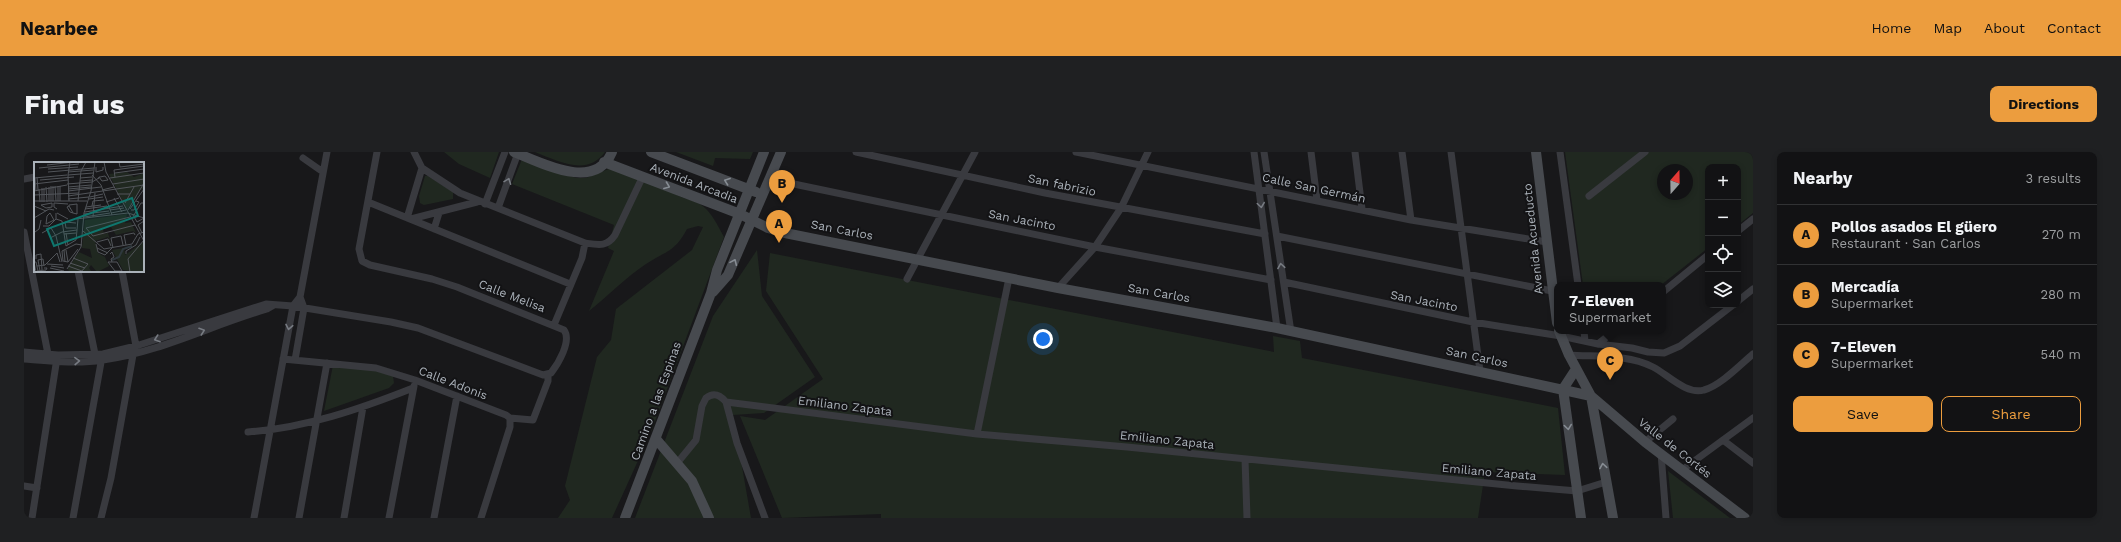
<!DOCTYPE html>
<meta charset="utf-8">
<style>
:root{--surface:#121214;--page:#1f2022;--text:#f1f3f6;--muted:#9c9ea0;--line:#313234;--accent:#ec9d3e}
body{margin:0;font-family:"Work Sans",sans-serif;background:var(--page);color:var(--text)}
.controls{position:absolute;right:12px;top:12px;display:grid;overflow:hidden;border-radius:8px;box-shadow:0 2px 6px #0003}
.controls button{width:36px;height:36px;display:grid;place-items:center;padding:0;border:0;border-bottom:1px solid var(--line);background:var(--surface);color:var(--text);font:20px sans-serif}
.compass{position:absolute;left:1633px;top:12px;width:36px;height:36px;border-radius:50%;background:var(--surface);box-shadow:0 2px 6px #0003;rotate:20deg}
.you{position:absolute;left:1019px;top:187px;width:14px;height:14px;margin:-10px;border:3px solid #fff;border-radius:50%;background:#1a73e8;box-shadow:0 0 0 6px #1a73e833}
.badge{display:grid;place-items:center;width:26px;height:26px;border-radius:50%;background:var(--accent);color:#111;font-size:13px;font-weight:700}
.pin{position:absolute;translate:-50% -33px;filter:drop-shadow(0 1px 2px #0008)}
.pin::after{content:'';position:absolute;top:21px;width:14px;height:12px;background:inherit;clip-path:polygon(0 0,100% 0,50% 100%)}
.popup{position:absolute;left:1530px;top:130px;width:112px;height:52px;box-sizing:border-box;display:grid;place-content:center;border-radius:8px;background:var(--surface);filter:drop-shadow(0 1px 3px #0005);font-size:13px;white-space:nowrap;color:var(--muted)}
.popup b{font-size:15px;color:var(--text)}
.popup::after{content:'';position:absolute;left:50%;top:100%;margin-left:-8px;border:8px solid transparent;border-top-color:var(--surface)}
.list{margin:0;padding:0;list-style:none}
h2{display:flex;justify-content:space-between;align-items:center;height:52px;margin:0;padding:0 16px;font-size:17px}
h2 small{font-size:13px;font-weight:400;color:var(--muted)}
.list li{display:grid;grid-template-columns:26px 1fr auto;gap:12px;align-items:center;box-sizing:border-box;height:60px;padding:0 16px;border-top:1px solid var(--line)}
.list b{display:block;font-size:15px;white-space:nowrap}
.list p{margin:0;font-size:13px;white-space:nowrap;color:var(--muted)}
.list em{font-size:13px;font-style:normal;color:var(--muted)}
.actions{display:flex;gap:8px;padding:12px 16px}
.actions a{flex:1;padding:9px 0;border:1px solid var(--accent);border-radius:8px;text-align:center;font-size:14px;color:var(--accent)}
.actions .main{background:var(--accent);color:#111}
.icon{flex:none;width:22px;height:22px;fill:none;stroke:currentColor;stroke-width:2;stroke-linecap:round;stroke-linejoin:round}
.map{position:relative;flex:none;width:1729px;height:366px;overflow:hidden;border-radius:8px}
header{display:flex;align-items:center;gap:24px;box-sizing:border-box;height:56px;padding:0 20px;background:var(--accent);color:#111}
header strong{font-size:19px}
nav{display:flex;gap:22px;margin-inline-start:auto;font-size:14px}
.intro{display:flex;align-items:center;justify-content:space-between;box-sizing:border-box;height:96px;padding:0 24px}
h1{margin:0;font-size:28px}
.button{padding:10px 18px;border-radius:8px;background:var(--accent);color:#111;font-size:14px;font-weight:700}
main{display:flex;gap:24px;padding:0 24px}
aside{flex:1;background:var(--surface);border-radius:8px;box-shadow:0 2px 6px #0003}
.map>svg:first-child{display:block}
</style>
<header>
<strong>Nearbee</strong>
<nav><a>Home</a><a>Map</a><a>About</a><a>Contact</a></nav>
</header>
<div class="intro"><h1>Find us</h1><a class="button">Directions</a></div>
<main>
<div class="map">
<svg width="1729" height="366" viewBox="0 0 1729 366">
<rect width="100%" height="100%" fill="#18181a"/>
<path fill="#202820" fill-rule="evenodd" d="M420,0H475L466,26L435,12Z
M511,0H581C563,25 534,9 511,0Z
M652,0H729L726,7L691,6L689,14Z
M1541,0H1729V61L1714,73V15H1684V96L1637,133H1559ZM1639,18H1663V42H1639Z
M498,7L552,26H562L587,16L646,37C653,47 666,46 676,52C687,59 694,74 700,85L627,280L588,366H534L546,348L541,334L573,205L587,188L592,157L668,98L679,75L674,74L663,77C651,100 642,99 622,112C602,125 584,144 565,159L590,99L584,96L590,73L488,32Z
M401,24H404L429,40V47L400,53L396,51L395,44Z
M733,98L738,144L791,225L740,261L709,263L727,366H611L689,164Z
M746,101L1250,200L1249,184L1276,189L1278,206L1534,256L1541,323L1461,320L1454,366H857V362L758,366L716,264L741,268L799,227L742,139Z
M309,213L349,218L369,224L370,231L365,236L300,259Z
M1644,319L1706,366H1649Z"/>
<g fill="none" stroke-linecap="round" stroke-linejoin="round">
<path stroke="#393a3f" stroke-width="7" d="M390,0L398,16L436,41L561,91C575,93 583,95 591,83L619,24
M832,0L1021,41L1241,82
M1052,0L1387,68L1523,90
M1230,0L1253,176
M1240,0L1267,180
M1287,0L1293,48
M1331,0L1338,57
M1378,0L1387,68
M1427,0L1456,219
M1536,0L1554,133
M279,6L299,20
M0,27L11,25
M746,27L1071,95L1247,128
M1565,44L1621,0
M344,50L546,132
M461,52L481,0
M474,56L494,1
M383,66L398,16
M387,67L453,50
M410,77L415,61
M1714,79L1729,67
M0,80L24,202
M1253,84L1528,139
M54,119L71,202
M883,127L951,0
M1260,130L1449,170L1537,184L1574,192L1608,196L1624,200L1640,201L1656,194L1709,153
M1034,136L1071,95L1097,56L1124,0
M1639,140L1684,103
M1714,149L1729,137
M530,173L558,106L561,91
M1560,179L1561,189
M1574,192L1590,179
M0,200L34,203L79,202L112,194L242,152L269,154L367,170L394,176L519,223L527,221C534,212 548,189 540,178L433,135L408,127L346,113L338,109L335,97L353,0
M1545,203C1572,205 1604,202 1629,215C1643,222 1662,243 1680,238C1696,234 1716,213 1729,202
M0,207C26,209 53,212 79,208C136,200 188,173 243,157L250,153
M259,207L352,216L391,228L482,263L486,266V275L457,366
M271,208L280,156L276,145
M702,250L953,282L1103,295L1493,334L1553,339L1582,330
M702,250L713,291L741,366
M486,266L509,268L524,229V223
M224,280C281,276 336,257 389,236
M953,282L985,126
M1699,288L1729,311
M1621,290L1649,267
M1637,301L1642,366
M1221,307L1223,366
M654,310L672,288L678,254L682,246C690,240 696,243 702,250
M1658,318L1729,266
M0,334L13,336
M8,366L33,206
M49,366L78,205
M77,366L87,326L109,203L112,194L98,119
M230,366L269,154L276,145L303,0
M275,366L303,211
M320,366L339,255
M365,366L390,234
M410,366L433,244"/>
<path stroke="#474a4f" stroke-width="10" d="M490,0C518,11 571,40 588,0
M627,0L732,40
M1512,0L1533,171
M580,10L716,62L744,76L761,81L1034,136L1253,176L1567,244L1621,290L1721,366
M689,140L704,123L757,0
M1535,179L1545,203L1567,244L1589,366
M1552,217L1539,237L1557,366
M632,287L668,329L685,366
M601,366L687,141L693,118L740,0"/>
</g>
<defs><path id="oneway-chevron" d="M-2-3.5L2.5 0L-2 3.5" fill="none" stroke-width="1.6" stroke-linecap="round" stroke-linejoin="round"/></defs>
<g stroke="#777b82">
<use href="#oneway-chevron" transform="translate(484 29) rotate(-69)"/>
<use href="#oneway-chevron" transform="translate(1237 53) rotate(82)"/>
<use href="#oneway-chevron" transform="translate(1257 114) rotate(-99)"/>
<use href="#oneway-chevron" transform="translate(265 175) rotate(101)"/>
<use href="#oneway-chevron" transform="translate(178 179) rotate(-19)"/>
<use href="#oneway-chevron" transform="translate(133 187) rotate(161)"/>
<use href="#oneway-chevron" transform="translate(53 209) rotate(-2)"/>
</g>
<g stroke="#878d94">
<use href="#oneway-chevron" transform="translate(703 29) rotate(-160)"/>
<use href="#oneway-chevron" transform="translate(643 34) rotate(21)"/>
<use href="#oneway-chevron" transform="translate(710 110) rotate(-66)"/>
<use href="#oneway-chevron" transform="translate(1544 275) rotate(82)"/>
<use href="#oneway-chevron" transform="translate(1579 314) rotate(-99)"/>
</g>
<g text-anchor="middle" stroke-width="4" stroke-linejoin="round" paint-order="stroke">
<g font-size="12" fill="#aab1b9" stroke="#131315">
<text transform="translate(670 31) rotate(21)" y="4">Avenida Arcadia</text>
<text transform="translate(1038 33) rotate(12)" y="4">San fabrizio</text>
<text transform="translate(1290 36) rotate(12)" y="4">Calle San Germán</text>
<text transform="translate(998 68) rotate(11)" y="4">San Jacinto</text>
<text transform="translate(818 78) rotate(11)" y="4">San Carlos</text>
<text transform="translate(1509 87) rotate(-96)" y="4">Avenida Acueducto</text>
<text transform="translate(1135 141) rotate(10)" y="4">San Carlos</text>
<text transform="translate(488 144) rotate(21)" y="4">Calle Melisa</text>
<text transform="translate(1400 149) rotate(11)" y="4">San Jacinto</text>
<text transform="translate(1453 205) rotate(12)" y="4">San Carlos</text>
<text transform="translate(429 231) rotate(21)" y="4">Calle Adonis</text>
<text transform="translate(632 249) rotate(-70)" y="4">Camino a las Espinas</text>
<text transform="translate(821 254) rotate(7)" y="4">Emiliano Zapata</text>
<text transform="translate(1143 288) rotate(6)" y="4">Emiliano Zapata</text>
<text transform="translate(1651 296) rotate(38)" y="4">Valle de Cortés</text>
<text transform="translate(1465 320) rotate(5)" y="4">Emiliano Zapata</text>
</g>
</g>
<g transform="translate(10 10)">
<rect width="110" height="110" fill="#18181a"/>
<path d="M93,10L100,15L110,11V27L106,28L93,48L75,12ZM93,52L91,61L97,60L102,71L99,69L82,73L77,65L69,67L70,72L74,71L78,85L74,75L61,79L64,91L71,95L75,104L63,110L57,103L55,106L58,110H35L34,106L45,90L58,96L56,87L48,86L51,58ZM109,80L110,110H104L105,103L104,110L89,108L78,88L90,86L91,93Z" fill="#202820"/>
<path fill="none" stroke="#2e383d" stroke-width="2" d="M78,98L85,95L89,87L98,84"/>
<path fill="none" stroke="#52555a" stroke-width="1" d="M70,0L72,10L110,79M85,0L86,5L110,2M13,3L40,0M62,5V10L69,8V5M5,6L45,2M14,7L44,5M14,10L60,6M34,10L59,8M81,11L110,7M34,13L59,11M58,13L67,23L78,53M3,15L4,28M81,15L80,8L110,4M0,16L33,13M1,16L2,29M46,16L58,15M76,16L110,11M64,17L65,15H66L71,14L74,18L68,19L65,15M6,18L40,15M46,19L58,18M0,22L34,18M33,22L58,20L65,16M79,22L110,17M17,24V39M19,24V39M21,24L22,39M24,24V39M26,24V39M12,25L13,40M15,25V39M34,25L57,23M8,26V40M10,26V40M5,27L6,40M34,27L57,25M68,28L80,25M0,29L33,23M34,29L67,25M83,32H96M0,33L45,31M34,34L110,23M56,35L69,32M80,36L88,50M34,37L55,35M55,37L69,35M0,39H53M35,39L34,13L36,0M44,39L47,9L52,0M72,40L85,36M18,41V45L12,46L7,43ZM91,41L100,25M0,44L12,49M35,44L33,45L36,50L39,51L43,52V42L35,43V44L38,49L39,51M58,44L59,39L70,38M52,45L67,43M23,47L20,45V41L34,42M51,47L73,44M96,47L110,27M76,48L90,46M94,48L110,21M97,48H100L105,40L102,39M51,50L89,44M16,51L20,58L12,62L13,54ZM22,51V57L28,59M23,51L34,57M77,51L92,48M50,52L75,49M99,53L103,60L110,56M100,53L107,41H110M50,55L76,51M59,55L61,31M0,56L15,47L20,48M42,57L94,51L110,56M28,59L32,84L42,78L43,68M9,64H15L22,57M42,66H32L31,60L42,61M52,66L59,74L101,63M52,66L96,55M0,67L1,70L5,67L7,58M49,69L70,87L98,82L104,72L110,70M8,71L17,66L22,74L28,100M32,71L34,83M108,71L104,63L110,59M30,72L42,71M16,76L28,70L43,68L44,57M63,80L74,77L77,84M62,82L64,90L71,93L79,85M92,83L90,73L100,71L101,73M63,86L74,91M79,86L77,76L87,74L89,83M30,88L31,100M32,88L34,100M76,92L78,90L80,95L77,97L78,100M92,92V89L102,83L106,75M39,96L54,102L47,110M2,97V93L7,92L8,108M34,100L29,99L28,89L42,82L48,83M34,100L44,87M74,100H83L88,109H81ZM36,101L51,106M13,102L29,103M3,104L11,103L23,91L26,100M17,104L30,106M34,104L48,109M16,106L30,109M33,107L47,85L50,51L57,29L61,0M4,109L2,100H0L2,110L3,109L12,108L13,106H10M6,109L4,98L9,97L10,104M96,110L94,97L110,78"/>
<path fill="#0f766e" fill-opacity="0.15" stroke="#0f766e" stroke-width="2" d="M98,36L104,54L20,84L13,67Z"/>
<rect width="110" height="110" fill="none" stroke="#aab1b9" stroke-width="2"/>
</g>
</svg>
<div class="controls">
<button>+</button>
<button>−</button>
<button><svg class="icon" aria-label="locate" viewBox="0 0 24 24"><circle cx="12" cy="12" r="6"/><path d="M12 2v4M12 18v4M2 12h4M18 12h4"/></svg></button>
<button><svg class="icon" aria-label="layers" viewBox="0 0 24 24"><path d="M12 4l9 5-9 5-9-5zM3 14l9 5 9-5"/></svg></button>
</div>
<svg class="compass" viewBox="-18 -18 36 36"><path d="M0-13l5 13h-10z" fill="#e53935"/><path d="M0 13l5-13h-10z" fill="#9c9ea0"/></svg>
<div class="you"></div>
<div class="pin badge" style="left:755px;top:91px">A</div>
<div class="pin badge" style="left:758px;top:51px">B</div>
<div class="pin badge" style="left:1586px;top:228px">C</div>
<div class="popup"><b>7-Eleven</b>Supermarket</div>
</div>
<aside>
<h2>Nearby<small>3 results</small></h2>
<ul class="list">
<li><span class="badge">A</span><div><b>Pollos asados El güero</b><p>Restaurant · San Carlos</p></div><em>270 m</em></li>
<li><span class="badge">B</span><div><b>Mercadía</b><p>Supermarket</p></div><em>280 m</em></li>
<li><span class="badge">C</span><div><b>7-Eleven</b><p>Supermarket</p></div><em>540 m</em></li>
</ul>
<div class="actions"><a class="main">Save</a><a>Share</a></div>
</aside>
</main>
